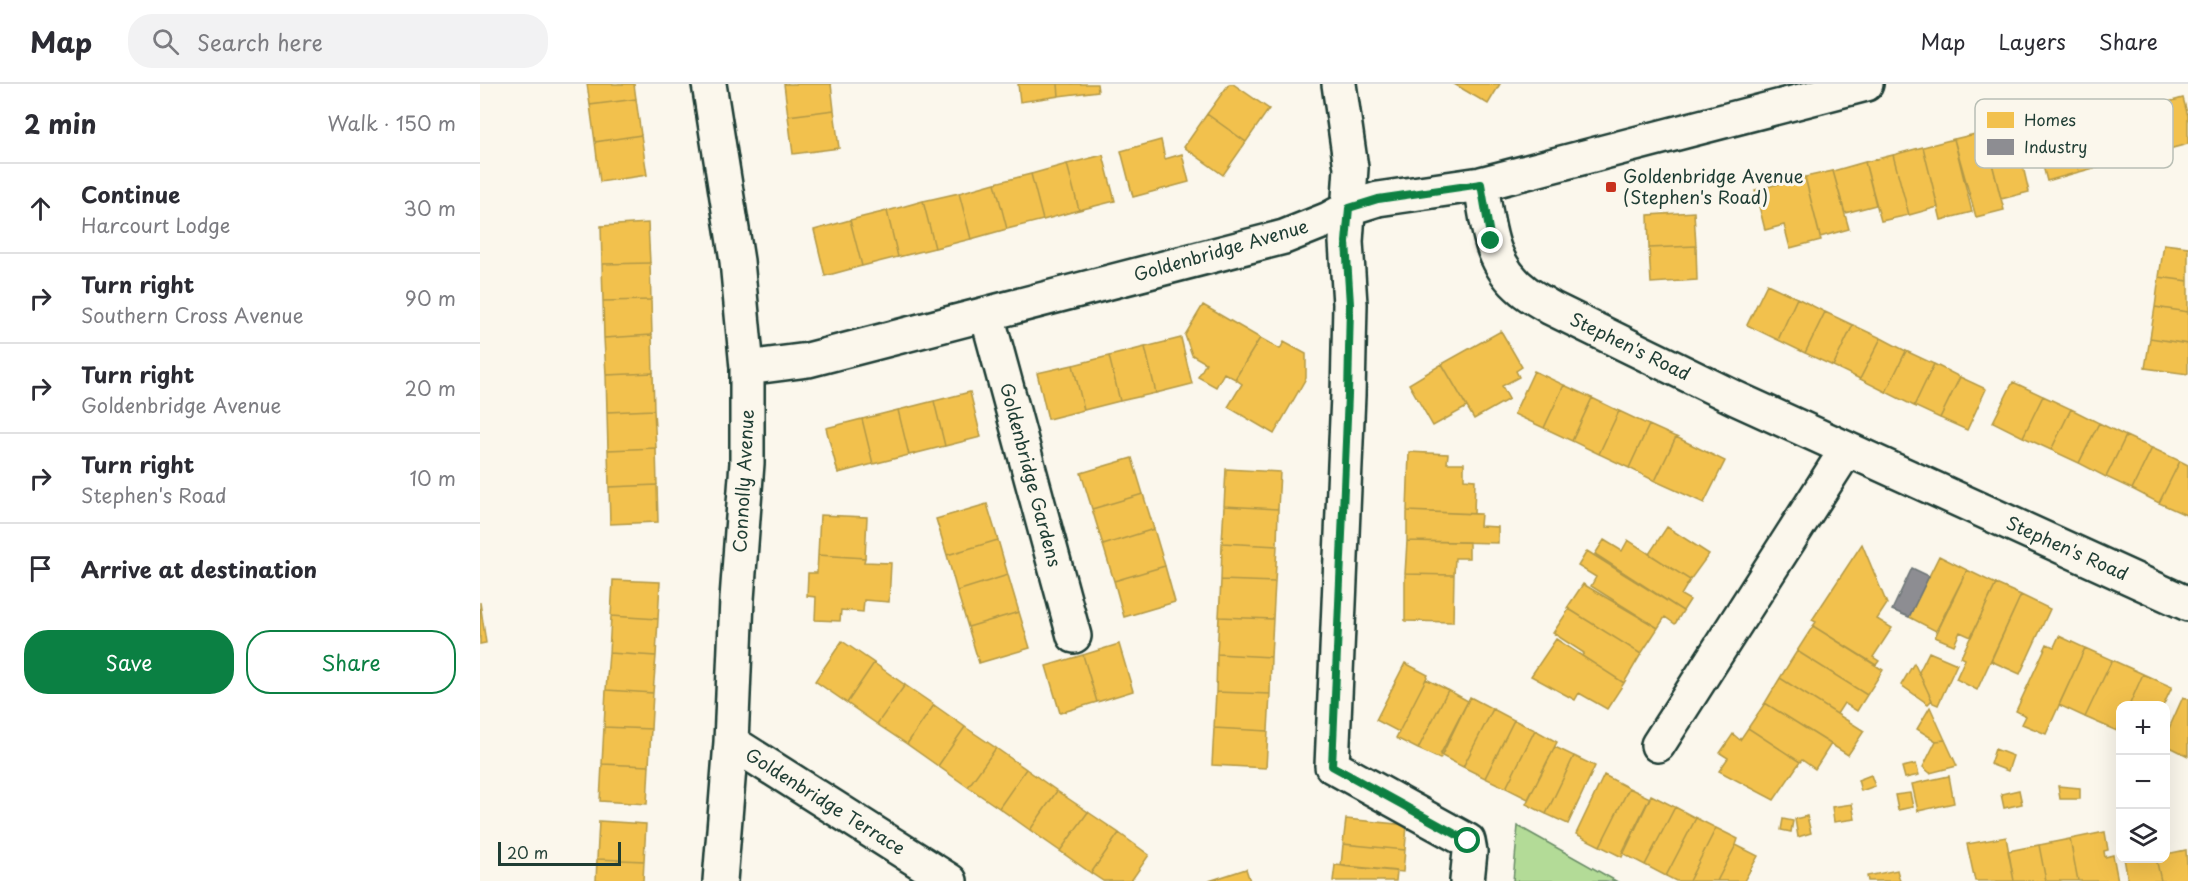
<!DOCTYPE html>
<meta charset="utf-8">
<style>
:root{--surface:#fff;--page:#f2f2f3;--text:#2b2b33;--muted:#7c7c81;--line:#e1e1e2;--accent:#0b8043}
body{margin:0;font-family:"Playpen Sans",sans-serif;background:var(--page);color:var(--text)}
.controls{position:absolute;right:18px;bottom:18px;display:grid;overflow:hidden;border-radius:12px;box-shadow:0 6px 24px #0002}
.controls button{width:54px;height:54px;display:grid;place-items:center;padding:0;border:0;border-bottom:2px solid var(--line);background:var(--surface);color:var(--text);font:30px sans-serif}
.scale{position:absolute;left:18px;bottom:15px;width:123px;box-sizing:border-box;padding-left:6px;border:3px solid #1f3d34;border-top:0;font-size:16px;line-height:21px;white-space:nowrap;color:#1f3d34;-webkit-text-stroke:4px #fbf7ec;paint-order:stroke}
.stop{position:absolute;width:18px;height:18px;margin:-14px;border:4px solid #0b8043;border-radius:50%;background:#fff}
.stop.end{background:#0b8043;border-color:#fff;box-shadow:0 2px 6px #0008}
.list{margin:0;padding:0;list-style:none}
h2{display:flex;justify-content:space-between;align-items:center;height:78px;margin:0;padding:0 24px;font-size:26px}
h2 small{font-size:20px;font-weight:400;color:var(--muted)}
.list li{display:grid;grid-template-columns:39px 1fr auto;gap:18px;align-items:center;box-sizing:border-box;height:90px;padding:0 24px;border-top:2px solid var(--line)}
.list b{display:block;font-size:22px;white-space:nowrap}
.list p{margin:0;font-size:20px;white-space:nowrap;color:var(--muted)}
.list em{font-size:20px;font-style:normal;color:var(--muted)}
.actions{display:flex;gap:12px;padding:18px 24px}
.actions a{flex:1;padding:14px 0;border:2px solid var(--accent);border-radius:24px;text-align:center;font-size:21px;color:var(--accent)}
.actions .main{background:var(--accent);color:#fff}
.icon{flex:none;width:33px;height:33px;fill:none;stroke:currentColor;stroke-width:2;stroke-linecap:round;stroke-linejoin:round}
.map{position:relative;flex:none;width:1708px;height:797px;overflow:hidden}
header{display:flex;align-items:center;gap:36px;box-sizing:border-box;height:84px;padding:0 30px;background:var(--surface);border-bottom:2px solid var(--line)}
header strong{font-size:28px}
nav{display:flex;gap:33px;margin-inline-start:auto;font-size:21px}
.search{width:420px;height:54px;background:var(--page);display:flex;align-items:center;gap:15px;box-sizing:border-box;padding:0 21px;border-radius:24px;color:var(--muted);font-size:22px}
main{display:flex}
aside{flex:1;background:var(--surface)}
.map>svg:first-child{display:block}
</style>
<header>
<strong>Map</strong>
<div class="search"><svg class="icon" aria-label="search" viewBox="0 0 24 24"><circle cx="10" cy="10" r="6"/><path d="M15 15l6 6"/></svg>Search here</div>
<nav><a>Map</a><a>Layers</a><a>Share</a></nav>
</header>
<main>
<aside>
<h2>2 min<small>Walk · 150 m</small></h2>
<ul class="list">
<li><svg class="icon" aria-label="ahead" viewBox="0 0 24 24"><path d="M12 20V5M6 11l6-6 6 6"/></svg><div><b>Continue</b><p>Harcourt Lodge</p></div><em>30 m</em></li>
<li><svg class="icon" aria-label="right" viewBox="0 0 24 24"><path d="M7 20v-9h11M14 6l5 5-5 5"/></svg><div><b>Turn right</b><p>Southern Cross Avenue</p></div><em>90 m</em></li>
<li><svg class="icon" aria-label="right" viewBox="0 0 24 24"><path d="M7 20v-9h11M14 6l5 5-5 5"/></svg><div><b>Turn right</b><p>Goldenbridge Avenue</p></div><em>20 m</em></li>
<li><svg class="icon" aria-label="right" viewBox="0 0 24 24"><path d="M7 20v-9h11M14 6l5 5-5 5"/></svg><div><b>Turn right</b><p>Stephen's Road</p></div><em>10 m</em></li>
<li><svg class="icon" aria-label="arrive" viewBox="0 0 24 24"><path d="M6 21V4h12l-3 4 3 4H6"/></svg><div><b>Arrive at destination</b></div></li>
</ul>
<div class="actions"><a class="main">Save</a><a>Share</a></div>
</aside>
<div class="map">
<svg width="1708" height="797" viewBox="0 0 1708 797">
<rect width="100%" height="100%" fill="#fbf7ec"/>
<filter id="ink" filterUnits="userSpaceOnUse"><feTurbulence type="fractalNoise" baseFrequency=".0167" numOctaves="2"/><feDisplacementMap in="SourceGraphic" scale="12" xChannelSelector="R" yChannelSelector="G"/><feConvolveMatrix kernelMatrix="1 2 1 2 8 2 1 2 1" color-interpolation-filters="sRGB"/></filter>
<g filter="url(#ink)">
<path fill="#b3db97" stroke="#698c66" stroke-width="1.5" d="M1038,742L1136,797H1033Z"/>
<path fill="#f2c14e" stroke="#b39946" stroke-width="1.5" d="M107,0H154L156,15L110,21Z
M304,0H351L354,26L308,32Z
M538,0H578L579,12L540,18Z
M578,0H617L618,7L579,12Z
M749,0H753L789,25L766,58L727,30Z
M974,0H1020L1008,20Z
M1703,14L1708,32V60L1689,65L1677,21Z
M156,15L161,51L115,58L110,21Z
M354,26L359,64L313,70L308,32Z
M727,30L766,58L743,91L704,63Z
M1618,36L1629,80L1599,88L1588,44Z
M1533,40L1549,108L1521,115L1504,48Z
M1588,44L1599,88L1567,97L1555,52Z
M1504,48L1524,126L1496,133L1474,55Z
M161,51L167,91L120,98L115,58Z
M1474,55L1492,128L1461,136L1443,63Z
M681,56L685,75L702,70L709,98L653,113L641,67Z
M1443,63L1458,123L1429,131L1413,71Z
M623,71L635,117L599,126L587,80Z
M1413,71L1429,131L1401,137L1385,78Z
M1385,78L1396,121L1365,129L1353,87Z
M587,80L599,126L563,136L551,90Z
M1353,87L1369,145L1340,153L1325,93Z
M551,90L563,136L527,145L515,99Z
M1325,93L1341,156L1310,164L1304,141L1285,146L1275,106Z
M515,99L527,145L491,155L479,109Z
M479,109L491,155L455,164L443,117Z
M443,117L455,164L418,173L407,127Z
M407,127L418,173L382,182L370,136Z
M1214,128L1216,162L1169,164L1168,131Z
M370,136L382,182L345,192L334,146Z
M168,139L170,179L122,180L121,142Z
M1684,160L1708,163V197L1679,193Z
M1216,162L1217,196L1171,199L1169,164Z
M170,179L171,216L123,217L122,180Z
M1679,193L1708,197V228L1675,223Z
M1287,200L1317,214L1298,256L1267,241Z
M1317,214L1345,228L1325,269L1298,256Z
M171,216L172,251L124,254L123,217Z
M723,221L780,254L755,295L744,289L736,303L718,293L726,279L712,271L705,251Z
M1675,223L1708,228V260L1670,254Z
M1345,228L1373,241L1353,282L1325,269Z
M1373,241L1401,254L1380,295L1353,282Z
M1021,247L1042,283L1036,287L1039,293L1022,302L1029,315L994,335L962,280Z
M172,251L173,289L126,291L124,254Z
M701,254L712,300L676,309L665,263Z
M780,254L800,265L804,258L826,270V294L794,350L748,323L762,300L755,295Z
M1401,254L1426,267L1406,308L1380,295Z
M1670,254L1708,260V290L1665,284Z
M665,263L676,309L640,317L629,272Z
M1426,267L1454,280L1434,322L1406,308Z
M629,272L640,317L604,326L593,281Z
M962,280L987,323L953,342L929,300Z
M1454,280L1480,293L1460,334L1434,322Z
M593,281L604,326L568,335L557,289Z
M1054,287L1084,301L1064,344L1034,330Z
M173,289L174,326L127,328L126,291Z
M1480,293L1506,305L1487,346L1460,334Z
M1533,298L1563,312L1543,353L1513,338Z
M1084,301L1112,314L1092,357L1064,344Z
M490,308L501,353L465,362L454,317Z
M1563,312L1591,325L1571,366L1543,353Z
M1112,314L1139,327L1119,370L1092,357Z
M454,317L465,362L429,371L418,326Z
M1591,325L1619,339L1599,379L1571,366Z
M174,326L176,364L128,366L127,328Z
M418,326L429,371L393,380L382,335Z
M1139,327L1169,341L1149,384L1119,370Z
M382,335L393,380L358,389L346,344Z
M1619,339L1646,352L1626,393L1599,379Z
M1169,341L1196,353L1175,397L1149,384Z
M1646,352L1672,364L1652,405L1626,393Z
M1196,353L1245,377L1224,419L1175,397Z
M176,364L177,401L129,403L128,366Z
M1672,364L1700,377L1679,419L1652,405Z
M929,368L968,370L967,379H984V395L995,396L994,430L927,427Z
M652,374L663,410L612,425L601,389Z
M1700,377L1708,381V427L1706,431L1679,419Z
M746,385L800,388L798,425L744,422Z
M177,401L178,438L130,440L129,403Z
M663,410L674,445L623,461L612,425Z
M507,420L518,456L467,471L456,435Z
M744,422L798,425L797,462L742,459Z
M927,427L1001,430L1000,442L1018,443V459L927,457Z
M340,431L387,433L385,474L338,471Z
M1187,443L1229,470L1210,496L1169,470Z
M674,445L685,482L634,497L623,461Z
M518,456L528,491L477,507L467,471Z
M1124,456L1142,467L1148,456L1210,496L1201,511L1210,516L1203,527L1115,470Z
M927,457L989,458V474H975L974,491L925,490Z
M742,459L797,462L795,498L741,496Z
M1382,460L1407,520L1397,535L1412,544L1393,573L1399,577L1396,581L1333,542L1336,538L1332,536Z
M1107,467L1203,527L1195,540L1185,533L1178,544L1111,502L1116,493L1098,482Z
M338,471L385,474L384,478L411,479L409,518L384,516L383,528L361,526L360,537L335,536L336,513L327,512L328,489H337Z
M1459,472L1487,486L1456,547L1429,533Z
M685,482L695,518L644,533L634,497Z
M1487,486L1516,500L1491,553L1480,548L1474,561L1455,553Z
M925,490L974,491L973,538L925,537Z
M528,491L539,528L488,543L477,507Z
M133,496L180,498L178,535L131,532Z
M741,496L795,498L793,535L739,533Z
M1103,500L1178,544L1161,570L1087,524Z
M1516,500L1541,511L1497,606L1476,595L1485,575L1481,573Z
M1541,511L1570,525L1540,590L1511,577Z
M0,518L6,559L0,560Z
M1089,525L1161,570L1144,599L1102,572L1104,569L1073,549Z
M539,528L550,564L499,579L488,543Z
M131,532L178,535L176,572L129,569Z
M739,533L793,535L791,573L737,570Z
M1333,542L1403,586L1387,611L1317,567Z
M1579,552L1605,564L1566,650L1542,640L1546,632L1536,627L1567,560L1574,563Z
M1076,555L1144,599L1127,625L1099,609L1095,616L1051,592Z
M362,557L394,579L367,619L335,597Z
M639,560L653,607L617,618L603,571Z
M1605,564L1632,576L1605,633L1579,621Z
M1317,567L1387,611L1377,627L1364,619L1357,630L1300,594Z
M1449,568L1477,580L1458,621L1453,619L1439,588Z
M129,569L176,572L173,609L126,606Z
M737,570L791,573L790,610L736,608Z
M603,571L617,618L580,629L566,582Z
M1632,576L1663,590L1649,622H1640V639L1637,647L1605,633Z
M394,579L425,601L397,640L367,619Z
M925,579L948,591L919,648L896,636Z
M1434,579L1452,616L1448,620L1421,601Z
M1663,590L1692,603L1683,622H1649Z
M1300,594L1384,647L1368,671L1285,619Z
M946,595L968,606L938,665L916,654Z
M425,601L454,621L427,660L397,640Z
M126,606L173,609L171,645L124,643Z
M968,606L988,617L960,675L938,665Z
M736,608L790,610L788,647L734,644Z
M990,613L1013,625L983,683L960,671Z
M1703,613L1708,615V672L1686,661V651Z
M1285,619L1351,660L1335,685L1322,676L1320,678L1268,644Z
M454,621L485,643L458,682L427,660Z
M1450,623L1465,656L1456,657L1437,645Z
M1013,625L1034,636L1005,694L983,683Z
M1034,636L1055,646L1026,704L1005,694Z
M124,643L171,645L169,682L122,680Z
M485,643L516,664L488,703L458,682Z
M734,644L788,647L786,684L732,681Z
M1268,644L1320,678L1294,716L1239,687L1248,674L1240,669L1253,650L1260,656Z
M1055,646L1077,658L1048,715L1026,704Z
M1465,656L1477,682L1450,689L1443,683L1456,657Z
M1075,663L1094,672L1066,730L1046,720Z
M516,664L546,685L519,724L488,703Z
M1515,665L1533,672L1528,687L1510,680Z
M1094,672L1115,682L1088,740L1066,730Z
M122,680L169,682L167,720L120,717Z
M1436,680L1439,691L1425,694L1422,683Z
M546,685L577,707L550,746L519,724Z
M1124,691L1149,704L1120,762L1096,750Z
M1391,691L1395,702L1381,707L1378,696Z
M1469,692L1474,719L1438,727L1432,700Z
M1578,702L1600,704V715H1580Z
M1149,704L1170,714L1142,773L1120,762Z
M1539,706L1542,720L1524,724L1521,710Z
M577,707L608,728L580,767L550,746Z
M1430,709L1433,723L1418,726L1415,711Z
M1171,711L1195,723L1165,781L1142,769Z
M1372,720L1375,735L1354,738L1352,723Z
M1195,723L1216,734L1186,792L1165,781Z
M608,728L639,749L611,789L580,767Z
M1327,732L1331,749L1318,753L1315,735Z
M1216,734L1236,744L1209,797H1196L1186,792Z
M866,735L927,741L925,766L863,760Z
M1303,735L1313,737L1311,748L1301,746Z
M119,737L166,740L164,777L117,775Z
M1236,744L1258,755L1256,761L1237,797H1209Z
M1625,748L1628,766L1624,767L1625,773L1633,771L1638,797H1598L1590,755Z
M639,749L669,771L651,797H623L611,789Z
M1526,753L1534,797H1495L1487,760Z
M1590,755L1598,797H1566L1559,761Z
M863,760L925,766L923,788L861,782Z
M1256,761L1278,772L1264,797H1237Z
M1559,761L1566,797H1534L1528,767Z
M1706,766L1708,797H1681L1676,774H1686V770Z
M1644,774H1676L1681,797H1648Z
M117,775L164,777L163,797H116Z
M855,781L917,787L916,797H853Z
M766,785L770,797H729Z
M1417,786L1420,797H1388L1387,792Z"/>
<path fill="#8d8d92" stroke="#6c7576" stroke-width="1.5" d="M1432,484L1449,492L1429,533L1412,526Z"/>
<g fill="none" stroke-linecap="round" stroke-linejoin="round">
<defs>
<path id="minor" d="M229,0L257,177L267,284V379L257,515L251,658L240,797
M859,0L871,84L866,158L870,220L868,311L852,682L988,757L990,768L987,797
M1001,100C1008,140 1009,179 1043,206C1051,213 1062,218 1071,224L1255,314L1708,520
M507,231L594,552
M267,284L328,276L804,153L849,135L869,124L898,115L1001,100L1386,0
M251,658L470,797
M1178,661L1367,365"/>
</defs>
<use href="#minor" stroke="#1f3d34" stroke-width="38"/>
<use href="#minor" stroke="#fbf7ec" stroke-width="33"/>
</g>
</g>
<g fill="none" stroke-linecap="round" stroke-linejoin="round" filter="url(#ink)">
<path stroke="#0b8043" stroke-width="8" d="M988,757L852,682L868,311L870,220L866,158L869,124L898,115L1001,100L1011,157"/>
</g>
<rect fill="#c8321e" stroke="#fbf7ec" stroke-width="2" x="1125" y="97" width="12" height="12" rx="3"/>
<g text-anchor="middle" stroke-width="6" stroke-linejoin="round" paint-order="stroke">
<g font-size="18" fill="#1f3d34" stroke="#fbf7ec" text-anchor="start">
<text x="1143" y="99">Goldenbridge Avenue<tspan x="1143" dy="21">(Stephen's Road)</tspan></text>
</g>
<g font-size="18" fill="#1f3d34" stroke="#fbf7ec">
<text transform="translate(741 167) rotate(-16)" y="6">Goldenbridge Avenue</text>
<text transform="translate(1150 263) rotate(26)" y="6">Stephen's Road</text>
<text transform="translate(550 391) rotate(75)" y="6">Goldenbridge Gardens</text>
<text transform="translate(264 397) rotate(-87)" y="6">Connolly Avenue</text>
<text transform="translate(1587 465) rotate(24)" y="6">Stephen's Road</text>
<text transform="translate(345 718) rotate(32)" y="6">Goldenbridge Terrace</text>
</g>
</g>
<rect x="1495" y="15" width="198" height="69" rx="9" fill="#fbf7ec" stroke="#b9bfb5" stroke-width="1.5"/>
<rect x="1507" y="28" width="27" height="16" fill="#f2c14e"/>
<rect x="1507" y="55" width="27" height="16" fill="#8d8d92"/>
<g font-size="16" fill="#1f3d34">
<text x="1544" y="42">Homes</text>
<text x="1544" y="69">Industry</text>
</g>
</svg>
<div class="controls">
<button>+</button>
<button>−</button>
<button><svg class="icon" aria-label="layers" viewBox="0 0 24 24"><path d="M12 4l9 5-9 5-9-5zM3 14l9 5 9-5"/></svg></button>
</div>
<div class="scale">20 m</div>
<div class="stop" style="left:988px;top:757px"></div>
<div class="stop end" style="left:1011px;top:157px"></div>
</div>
</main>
